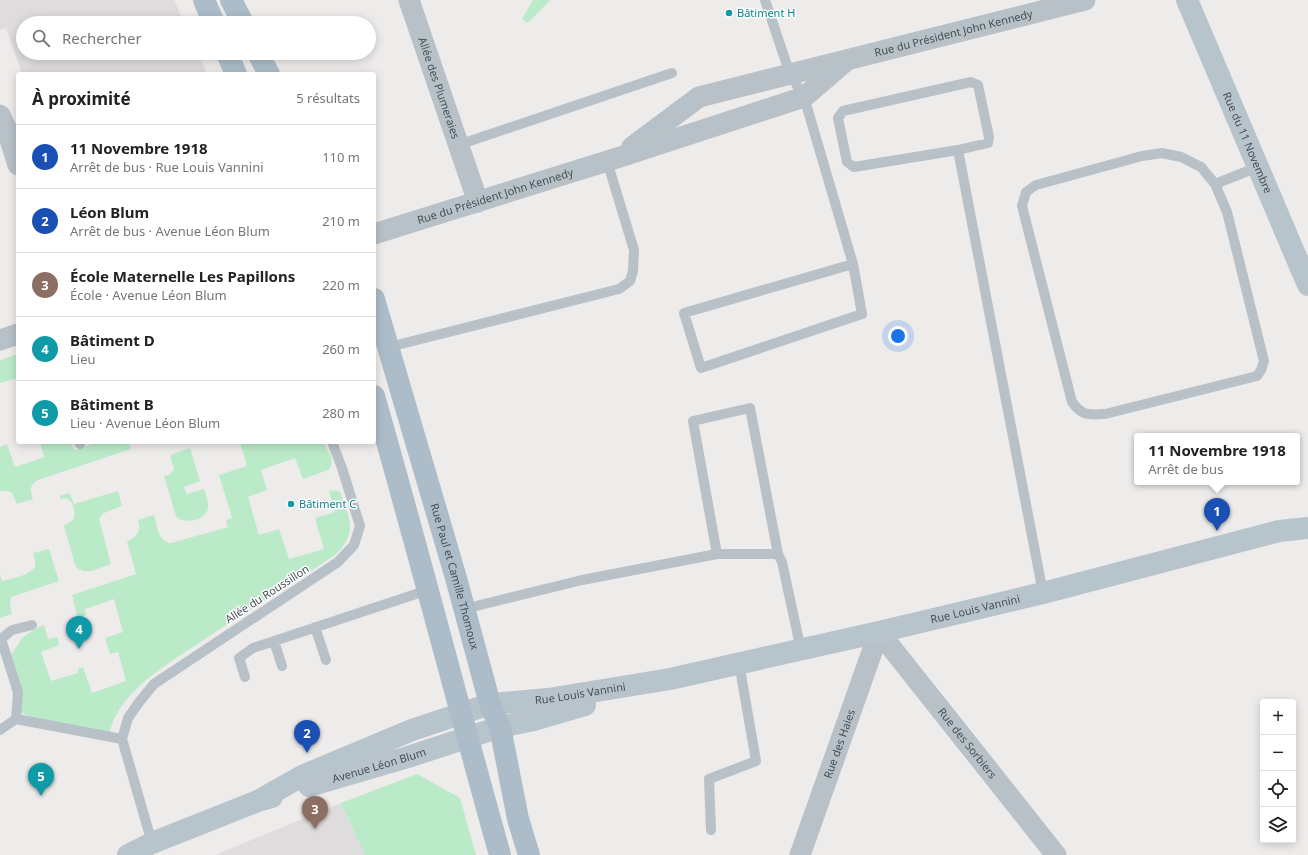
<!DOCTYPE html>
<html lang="fr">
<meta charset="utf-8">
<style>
:root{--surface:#fff;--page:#f6f6f6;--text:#222;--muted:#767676;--line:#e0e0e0;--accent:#1a73e8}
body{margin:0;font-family:"Noto Sans",sans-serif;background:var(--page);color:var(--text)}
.controls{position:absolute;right:12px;bottom:12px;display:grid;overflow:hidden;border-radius:4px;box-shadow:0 2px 10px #0003}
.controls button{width:36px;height:36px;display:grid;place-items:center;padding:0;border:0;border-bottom:1px solid var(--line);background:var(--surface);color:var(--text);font:20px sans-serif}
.you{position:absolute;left:898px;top:336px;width:14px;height:14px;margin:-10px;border:3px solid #fff;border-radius:50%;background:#1a73e8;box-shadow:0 0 0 6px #1a73e833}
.badge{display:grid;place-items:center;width:26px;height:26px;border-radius:50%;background:var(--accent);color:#fff;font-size:13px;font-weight:700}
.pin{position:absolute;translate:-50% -33px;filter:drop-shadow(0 1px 2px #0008)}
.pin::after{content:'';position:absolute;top:21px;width:14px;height:12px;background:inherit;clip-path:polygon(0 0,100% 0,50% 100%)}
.popup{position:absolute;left:1134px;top:433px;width:166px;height:52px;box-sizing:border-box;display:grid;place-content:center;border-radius:4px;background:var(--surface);filter:drop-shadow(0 1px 3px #0005);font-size:13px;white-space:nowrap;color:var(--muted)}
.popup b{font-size:15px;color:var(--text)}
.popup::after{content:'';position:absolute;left:50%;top:100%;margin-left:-8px;border:8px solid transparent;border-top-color:var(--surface)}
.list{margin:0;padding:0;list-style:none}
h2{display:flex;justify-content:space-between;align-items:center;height:52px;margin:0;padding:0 16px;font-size:17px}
h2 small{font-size:13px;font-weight:400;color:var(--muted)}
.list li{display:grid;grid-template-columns:26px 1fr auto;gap:12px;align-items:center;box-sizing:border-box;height:64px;padding:0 16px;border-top:1px solid var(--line)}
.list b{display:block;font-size:15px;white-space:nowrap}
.list p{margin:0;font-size:13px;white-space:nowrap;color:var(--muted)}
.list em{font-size:13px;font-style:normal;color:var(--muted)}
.icon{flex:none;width:22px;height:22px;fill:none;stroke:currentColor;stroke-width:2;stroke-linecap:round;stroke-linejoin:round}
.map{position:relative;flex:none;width:1308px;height:855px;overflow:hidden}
.search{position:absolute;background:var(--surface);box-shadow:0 2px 10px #0003;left:16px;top:16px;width:360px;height:44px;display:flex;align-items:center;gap:10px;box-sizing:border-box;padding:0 14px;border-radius:22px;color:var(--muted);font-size:15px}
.panel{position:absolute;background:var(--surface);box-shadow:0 2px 10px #0003;left:16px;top:72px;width:360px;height:372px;border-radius:4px}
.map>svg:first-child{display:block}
</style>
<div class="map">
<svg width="1308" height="855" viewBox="0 0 1308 855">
<rect width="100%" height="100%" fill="#eeebeb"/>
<path fill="#dfdcdd" d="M0,0H174L184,23H23V53H198L207,74H22L6,28L0,30Z
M341,803L365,855H215Z"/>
<path fill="#bbeac9" d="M533,0H550L528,23L522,19Z
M18,354V378L0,383V360Z
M40,442H71L74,450L98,442H129L131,449L38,480C29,485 30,491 33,499L17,504L12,493L8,491H0V447L7,444L15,467L44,457Z
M240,442H321C328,448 337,462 328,470L303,479L295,458L261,470L267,490L248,497L259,535L279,529L289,559L324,549L315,518L335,512L329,491L335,490L340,492C350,520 358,532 335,555C294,583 250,609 208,637C176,659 136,680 116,715C113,720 112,726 109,732L32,719L21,712L13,696L7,667L12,653L23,637L35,629L44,625L48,639L57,637L59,645L41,652L51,681L78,673V669L83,667L92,693L126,681L118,652L110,654L105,638L123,632L114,599L85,609L86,615L78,619L72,595L136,574L127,541C138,537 141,531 138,520L154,515C157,525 158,542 171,543L228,527L226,520L232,518L219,475L247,466Z
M190,448L200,481L184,487L187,494L204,489C206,495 209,503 208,508C206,521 183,525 176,516L164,476L169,475L174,469L170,455Z
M118,491L122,506L104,513L99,518L111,564L92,571H83L77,568L74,561L64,526L73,520C76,515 74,501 67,499C66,498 61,499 60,499V496L69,493L74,504Z
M49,549L59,581L11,597L10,606L12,614L0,618V574L2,581C10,579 32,575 35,566C36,562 34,557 33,553Z
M417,774L460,798L476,855H365L341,803Z"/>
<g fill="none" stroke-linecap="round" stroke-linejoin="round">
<path stroke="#b7c1c7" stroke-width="10" d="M765,0L790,74L804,97L853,264L862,314L701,368L684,313L853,264
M458,145L672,73
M958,150L854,167L847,162L838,118L843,111L971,82L978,85L989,137L988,143L958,150L1043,593
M1162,153L1181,157L1201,167L1215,184L1227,212L1264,361L1261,370L1257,376L1105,414C1089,415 1082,416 1072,402L1022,206L1026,192L1036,185L1142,156Z
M1215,184L1258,167
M389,347L619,289L630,281L633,271L634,250L607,161
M79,442L80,444
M717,554L693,421L750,408L778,554
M464,609L582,580L717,554H778L782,562L801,650
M315,627L326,660
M274,641L282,666
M245,677L239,658L253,648L428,590
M16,719L122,739
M0,730L16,719L18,692L1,639L12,630L32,625
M711,830L709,779L756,761L739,663
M152,843L122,739L128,718L140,701L154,684L338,562L354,545L360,526L342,468L332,442"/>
<g stroke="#b7c1c7" stroke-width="21">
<path id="s1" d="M409,0L478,202"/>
<path d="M0,115L7,130L18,165"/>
<path id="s2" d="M632,147L699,97L1085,0"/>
<path id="s3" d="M374,234L617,158L804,97L846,61"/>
<path d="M0,340L18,334"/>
<path id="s4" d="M879,632L1056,855"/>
<path id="s5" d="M800,855L879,632"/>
</g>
<g stroke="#b8c4cc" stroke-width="22">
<path id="s6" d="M1187,0L1308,285"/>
<path id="s7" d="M309,786L408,757L500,727L534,720L585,705"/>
<path id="s8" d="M258,801L302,776L412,730L490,704L548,699L670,679L879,632L1043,593L1279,531L1308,528"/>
<path d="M128,855L152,843L258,801L272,797"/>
</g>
<g stroke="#acbdc9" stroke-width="22">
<path d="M204,0L214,23"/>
<path d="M231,0L243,23"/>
<path d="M227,53L236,74"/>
<path d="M258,53L269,74"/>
<path id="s9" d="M374,299L456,578L490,704L500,727L518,819L529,855"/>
<path d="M374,396C418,549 457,702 500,855"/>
</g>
</g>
<g fill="#0f9aa8" stroke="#fff" stroke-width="1.5">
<circle cx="729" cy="13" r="4"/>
<circle cx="291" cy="504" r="4"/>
</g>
<g text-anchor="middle" stroke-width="3" stroke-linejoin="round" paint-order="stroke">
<g font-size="11" fill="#0d838f" stroke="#fff" text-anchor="start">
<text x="737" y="17">Bâtiment H</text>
<text x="299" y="508">Bâtiment C</text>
</g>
<g font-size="11" fill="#455057" stroke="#fff">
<text dy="4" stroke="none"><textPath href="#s2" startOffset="346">Rue du Président John Kennedy</textPath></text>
<text dy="4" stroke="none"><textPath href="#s1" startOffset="93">Allée des Plumeraies</textPath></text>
<text dy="4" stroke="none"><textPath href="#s6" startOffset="155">Rue du 11 Novembre</textPath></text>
<text dy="4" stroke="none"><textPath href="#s3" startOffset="127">Rue du Président John Kennedy</textPath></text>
<text dy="4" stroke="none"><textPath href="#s9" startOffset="289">Rue Paul et Camille Thomoux</textPath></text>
<text transform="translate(267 594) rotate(-33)" y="4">Allée du Roussillon</text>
<text dy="4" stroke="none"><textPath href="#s8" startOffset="747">Rue Louis Vannini</textPath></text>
<text dy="4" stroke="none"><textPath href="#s8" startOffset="343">Rue Louis Vannini</textPath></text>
<text dy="4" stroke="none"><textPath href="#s5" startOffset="118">Rue des Haies</textPath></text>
<text dy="4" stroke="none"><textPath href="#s4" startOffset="142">Rue des Sorbiers</textPath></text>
<text dy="4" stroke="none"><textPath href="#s7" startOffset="73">Avenue Léon Blum</textPath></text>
</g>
</g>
</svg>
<div class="controls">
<button>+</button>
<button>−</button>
<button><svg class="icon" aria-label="locate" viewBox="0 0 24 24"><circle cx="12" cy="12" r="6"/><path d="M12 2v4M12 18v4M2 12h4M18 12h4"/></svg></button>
<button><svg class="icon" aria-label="layers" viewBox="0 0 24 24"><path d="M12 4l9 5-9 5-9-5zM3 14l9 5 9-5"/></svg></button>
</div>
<div class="you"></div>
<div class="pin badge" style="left:1217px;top:531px;background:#1a4fb4">1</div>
<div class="popup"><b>11 Novembre 1918</b>Arrêt de bus</div>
<div class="pin badge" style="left:307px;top:753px;background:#1a4fb4">2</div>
<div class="pin badge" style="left:315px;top:829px;background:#8d6e63">3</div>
<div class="pin badge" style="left:79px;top:649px;background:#0f9aa8">4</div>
<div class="pin badge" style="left:41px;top:796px;background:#0f9aa8">5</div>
<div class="search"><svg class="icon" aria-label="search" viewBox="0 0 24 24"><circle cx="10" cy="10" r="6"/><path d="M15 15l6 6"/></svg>Rechercher</div>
<section class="panel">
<h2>À proximité<small>5 résultats</small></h2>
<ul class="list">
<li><span class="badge" style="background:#1a4fb4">1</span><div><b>11 Novembre 1918</b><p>Arrêt de bus · Rue Louis Vannini</p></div><em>110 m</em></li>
<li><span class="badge" style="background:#1a4fb4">2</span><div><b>Léon Blum</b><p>Arrêt de bus · Avenue Léon Blum</p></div><em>210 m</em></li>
<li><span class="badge" style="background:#8d6e63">3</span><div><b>École Maternelle Les Papillons</b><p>École · Avenue Léon Blum</p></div><em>220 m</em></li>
<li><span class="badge" style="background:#0f9aa8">4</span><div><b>Bâtiment D</b><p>Lieu</p></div><em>260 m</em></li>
<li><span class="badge" style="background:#0f9aa8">5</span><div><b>Bâtiment B</b><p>Lieu · Avenue Léon Blum</p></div><em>280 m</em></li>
</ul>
</section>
</div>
